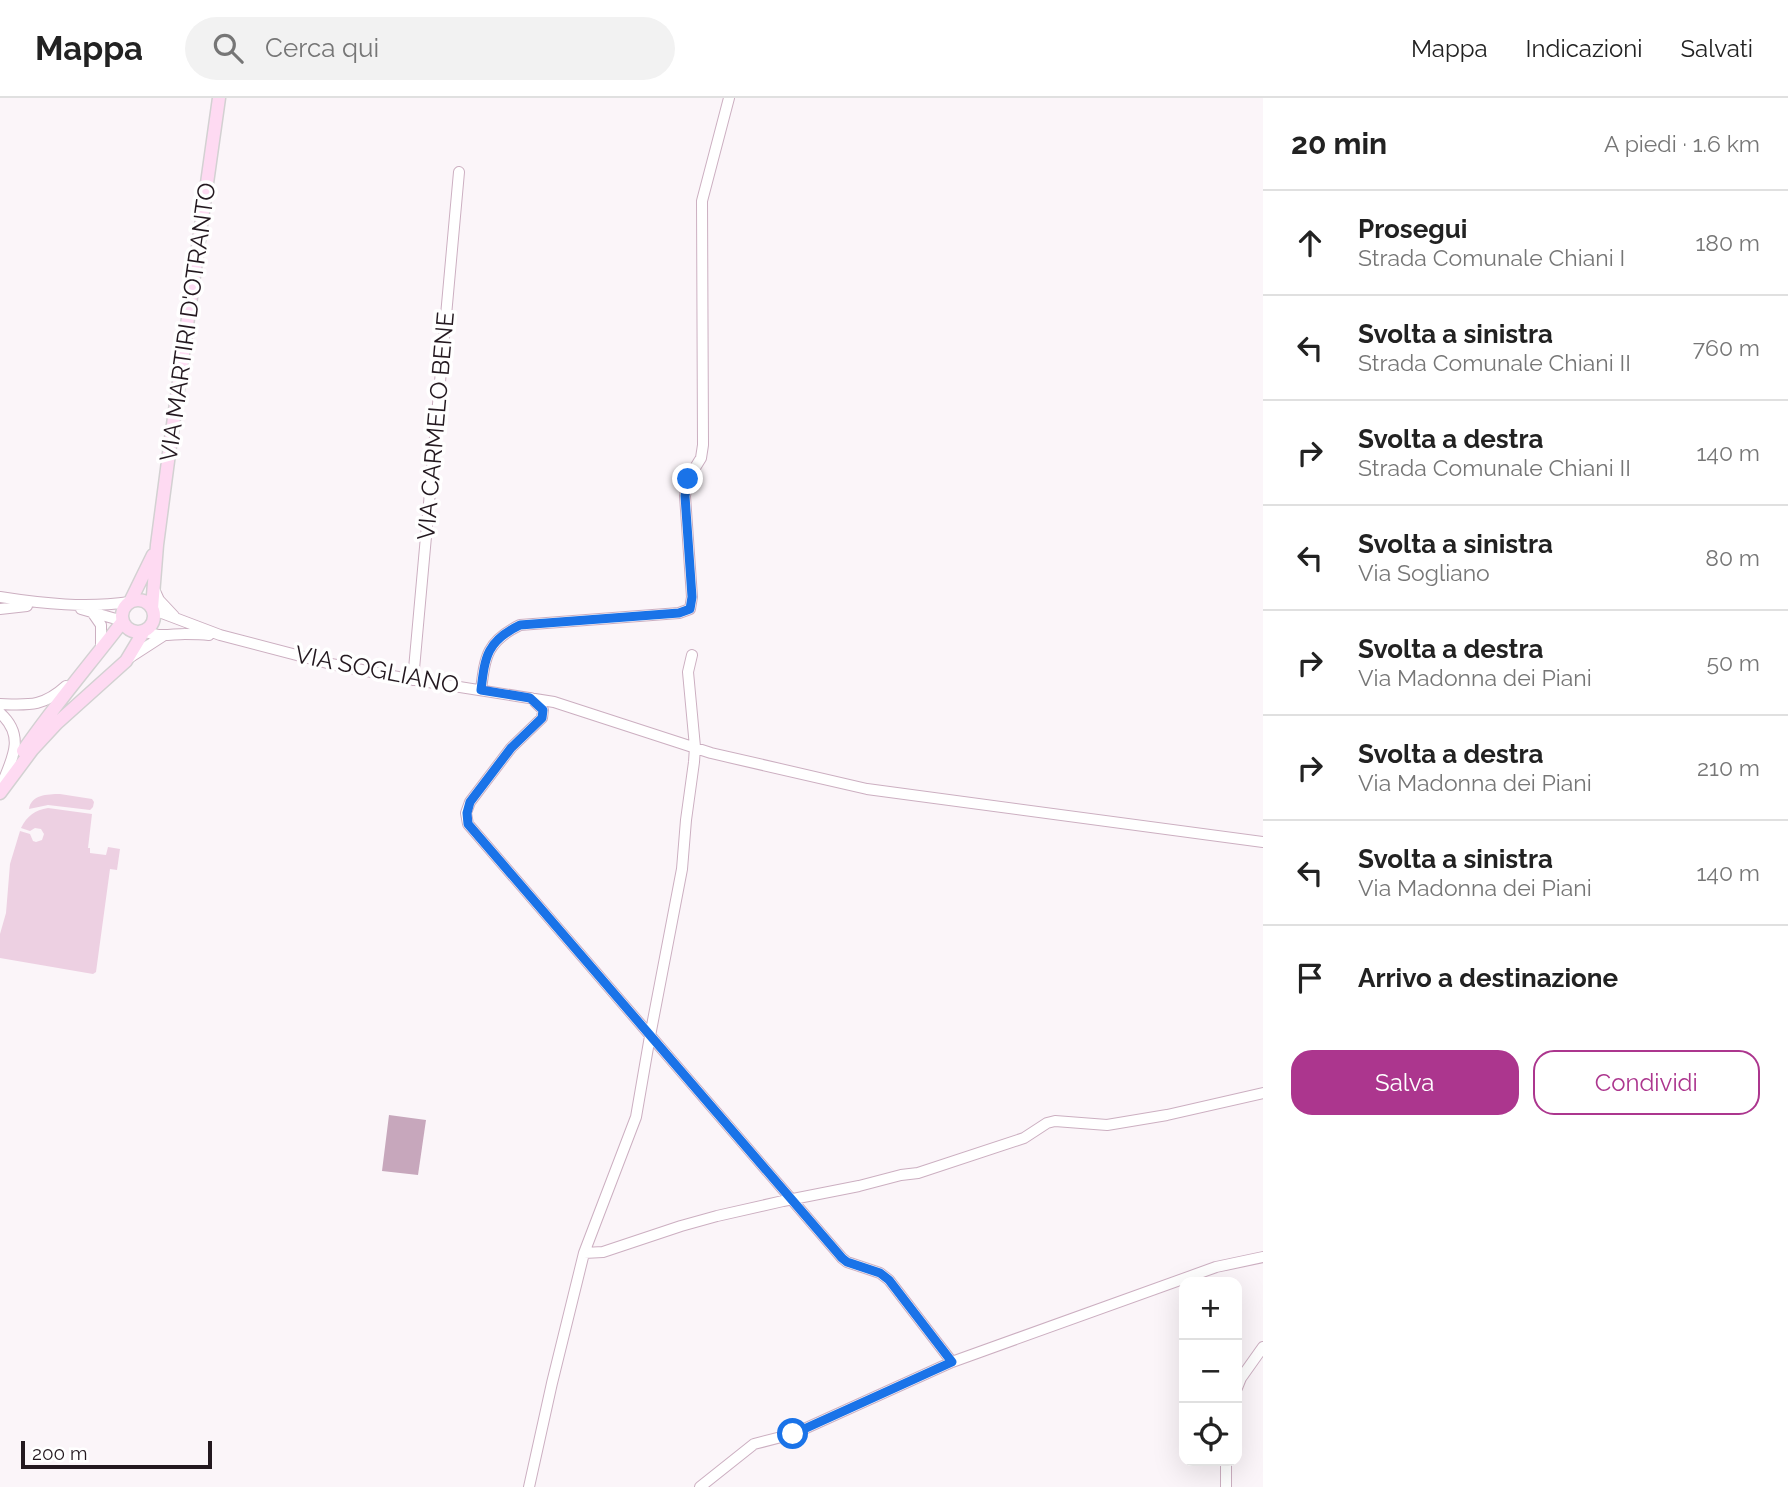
<!DOCTYPE html>
<html lang="it">
<meta charset="utf-8">
<style>
:root{--surface:#fff;--page:#f2f2f2;--text:#222;--muted:#767676;--line:#e0e0e0;--accent:#ac368e}
body{margin:0;font-family:Raleway,sans-serif;background:var(--page);color:var(--text)}
.controls{position:absolute;right:21px;bottom:21px;display:grid;overflow:hidden;border-radius:14px;box-shadow:0 7px 28px #0002}
.controls button{width:63px;height:63px;display:grid;place-items:center;padding:0;border:0;border-bottom:2px solid var(--line);background:var(--surface);color:var(--text);font:35px sans-serif}
.scale{position:absolute;left:21px;bottom:18px;width:191px;box-sizing:border-box;padding-left:7px;border:4px solid #23181f;border-top:0;font-size:19px;line-height:24px;white-space:nowrap;color:#23181f;-webkit-text-stroke:5px #fff;paint-order:stroke}
.stop{position:absolute;width:21px;height:21px;margin:-16px;border:5px solid #1a73e8;border-radius:50%;background:#fff}
.stop.end{background:#1a73e8;border-color:#fff;box-shadow:0 2px 7px #0008}
.list{margin:0;padding:0;list-style:none}
h2{display:flex;justify-content:space-between;align-items:center;height:91px;margin:0;padding:0 28px;font-size:30px}
h2 small{font-size:23px;font-weight:400;color:var(--muted)}
.list li{display:grid;grid-template-columns:46px 1fr auto;gap:21px;align-items:center;box-sizing:border-box;height:105px;padding:0 28px;border-top:2px solid var(--line)}
.list b{display:block;font-size:26px;white-space:nowrap}
.list p{margin:0;font-size:23px;white-space:nowrap;color:var(--muted)}
.list em{font-size:23px;font-style:normal;color:var(--muted)}
.actions{display:flex;gap:14px;padding:21px 28px}
.actions a{flex:1;padding:16px 0;border:2px solid var(--accent);border-radius:21px;text-align:center;font-size:24px;color:var(--accent)}
.actions .main{background:var(--accent);color:#fff}
.icon{flex:none;width:38px;height:38px;fill:none;stroke:currentColor;stroke-width:2;stroke-linecap:round;stroke-linejoin:round}
.map{position:relative;flex:none;width:1263px;height:1389px;overflow:hidden}
header{display:flex;align-items:center;gap:42px;box-sizing:border-box;height:98px;padding:0 35px;background:var(--surface);border-bottom:2px solid var(--line)}
header strong{font-size:33px}
nav{display:flex;gap:38px;margin-inline-start:auto;font-size:24px}
.search{width:490px;height:63px;background:var(--page);display:flex;align-items:center;gap:18px;box-sizing:border-box;padding:0 24px;border-radius:38px;color:var(--muted);font-size:26px}
main{display:flex}
aside{flex:1;background:var(--surface)}
.map>svg:first-child{display:block}
</style>
<header>
<strong>Mappa</strong>
<div class="search"><svg class="icon" aria-label="search" viewBox="0 0 24 24"><circle cx="10" cy="10" r="6"/><path d="M15 15l6 6"/></svg>Cerca qui</div>
<nav><a>Mappa</a><a>Indicazioni</a><a>Salvati</a></nav>
</header>
<main>
<div class="map">
<svg width="1263" height="1389" viewBox="0 0 1263 1389">
<rect width="100%" height="100%" fill="#fbf5f9"/>
<path fill="#edd0e2" d="M60,696L92,701L94,704L93,709L90,712L48,707L29,711C31,697 47,696 60,696Z
M48,710L92,716L88,750H90V755L106,757L108,749L120,751L117,772L110,771L96,874L93,876L0,860V836L6,815L10,766L20,733L30,736L33,743L36,744L42,742L44,736L41,731L35,730L30,733L21,730C27,718 35,712 48,710Z"/>
<path fill="#c7a7bc" d="M389,1017L426,1022L418,1077L382,1073Z"/>
<g fill="none" stroke-linecap="round" stroke-linejoin="round">
<defs>
<path id="minor" d="M154,491L159,502L174,518
M0,499C44,506 86,510 130,504
M0,511L27,508
M81,511L123,523
M154,512L220,537L331,566L403,580L554,604L711,655L867,691L1263,744
M92,514L101,527V552
M144,533C158,540 171,536 185,536C193,536 201,536 209,537
M129,560L163,538
M413,582L459,74
M481,592C485,558 487,543 520,527L679,515L690,511L692,499L685,398L688,381L701,360L703,347L702,103L729,0
M531,600L543,612L542,620L511,650L470,704L466,715L468,726L842,1160L847,1164L880,1175L889,1182L952,1264
M0,606C29,607 43,609 66,588
M0,615C26,638 12,661 1,688
M584,1155L603,1154L681,1128L717,1118L783,1103L859,1088L901,1077L918,1075L1024,1040L1047,1025L1055,1023L1107,1027L1167,1017L1263,995
M1237,1290L1241,1280L1263,1249
M529,1389L552,1285L584,1155L636,1019L650,938L682,771L686,722L694,664L695,649L688,574L692,557
M700,1389L754,1346L793,1336L952,1264L1216,1169L1263,1159
M1226,1389V1363"/>
<path id="major" d="M122 518a16 16 0 1 1 32 0a16 16 0 1 1-32 0Z
M130,504L153,457
M152,510L157,447L170,348L219,0
M23,653C54,608 90,566 123,523
M0,695L32,652L57,625L126,563L144,533"/>
</defs>
<use href="#minor" stroke="#ccafc1" stroke-width="12"/>
<use href="#major" stroke="#d3d1d2" stroke-width="15"/>
<use href="#minor" stroke="#fff" stroke-width="10"/>
<use href="#major" stroke="#fedaf2" stroke-width="12"/>
</g>
<g fill="none" stroke-linecap="round" stroke-linejoin="round">
<path stroke="#1a73e8" stroke-width="9" d="M688,381L685,398L692,499L690,511L679,515L520,527C487,543 485,558 481,592L530,600L543,612L542,620L511,650L470,704L467,715L468,726L842,1160L847,1164L880,1175L889,1182L952,1264L793,1336"/>
</g>
<g text-anchor="middle" stroke-width="7" stroke-linejoin="round" paint-order="stroke">
<g font-size="24" fill="#23181f" stroke="#fff">
<text transform="translate(188 224) rotate(-82)" y="8">VIA MARTIRI D'OTRANTO</text>
<text transform="translate(436 328) rotate(-85)" y="8">VIA CARMELO BENE</text>
<text transform="translate(377 572) rotate(11)" y="8">VIA SOGLIANO</text>
</g>
</g>
</svg>
<div class="controls">
<button>+</button>
<button>−</button>
<button><svg class="icon" aria-label="locate" viewBox="0 0 24 24"><circle cx="12" cy="12" r="6"/><path d="M12 2v4M12 18v4M2 12h4M18 12h4"/></svg></button>
</div>
<div class="scale">200 m</div>
<div class="stop" style="left:793px;top:1336px"></div>
<div class="stop end" style="left:688px;top:381px"></div>
</div>
<aside>
<h2>20 min<small>A piedi · 1.6 km</small></h2>
<ul class="list">
<li><svg class="icon" aria-label="ahead" viewBox="0 0 24 24"><path d="M12 20V5M6 11l6-6 6 6"/></svg><div><b>Prosegui</b><p>Strada Comunale Chiani I</p></div><em>180 m</em></li>
<li><svg class="icon" aria-label="left" viewBox="0 0 24 24"><path d="M17 20v-9H6M10 6l-5 5 5 5"/></svg><div><b>Svolta a sinistra</b><p>Strada Comunale Chiani II</p></div><em>760 m</em></li>
<li><svg class="icon" aria-label="right" viewBox="0 0 24 24"><path d="M7 20v-9h11M14 6l5 5-5 5"/></svg><div><b>Svolta a destra</b><p>Strada Comunale Chiani II</p></div><em>140 m</em></li>
<li><svg class="icon" aria-label="left" viewBox="0 0 24 24"><path d="M17 20v-9H6M10 6l-5 5 5 5"/></svg><div><b>Svolta a sinistra</b><p>Via Sogliano</p></div><em>80 m</em></li>
<li><svg class="icon" aria-label="right" viewBox="0 0 24 24"><path d="M7 20v-9h11M14 6l5 5-5 5"/></svg><div><b>Svolta a destra</b><p>Via Madonna dei Piani</p></div><em>50 m</em></li>
<li><svg class="icon" aria-label="right" viewBox="0 0 24 24"><path d="M7 20v-9h11M14 6l5 5-5 5"/></svg><div><b>Svolta a destra</b><p>Via Madonna dei Piani</p></div><em>210 m</em></li>
<li><svg class="icon" aria-label="left" viewBox="0 0 24 24"><path d="M17 20v-9H6M10 6l-5 5 5 5"/></svg><div><b>Svolta a sinistra</b><p>Via Madonna dei Piani</p></div><em>140 m</em></li>
<li><svg class="icon" aria-label="arrive" viewBox="0 0 24 24"><path d="M6 21V4h12l-3 4 3 4H6"/></svg><div><b>Arrivo a destinazione</b></div></li>
</ul>
<div class="actions"><a class="main">Salva</a><a>Condividi</a></div>
</aside>
</main>
